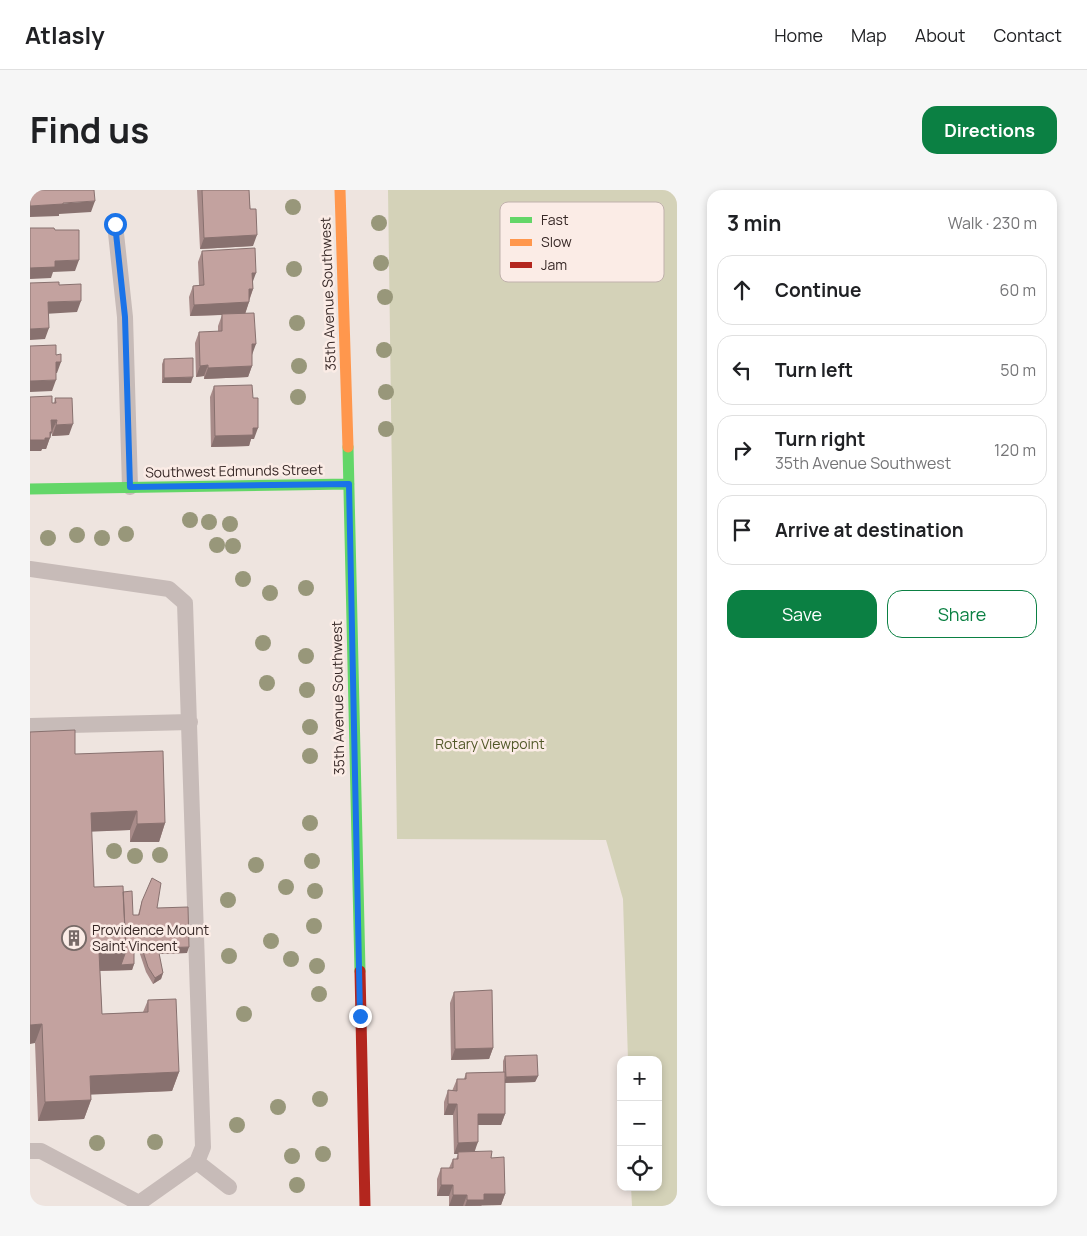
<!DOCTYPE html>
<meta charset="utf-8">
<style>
:root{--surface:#fff;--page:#f6f6f6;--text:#202124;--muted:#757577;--line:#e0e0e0;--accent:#0b8043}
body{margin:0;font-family:Manrope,sans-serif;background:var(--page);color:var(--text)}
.controls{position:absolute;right:15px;bottom:15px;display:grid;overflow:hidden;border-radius:10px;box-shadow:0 2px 8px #0003}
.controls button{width:45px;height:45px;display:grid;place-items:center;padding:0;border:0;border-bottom:1px solid var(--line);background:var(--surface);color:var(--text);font:25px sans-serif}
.stop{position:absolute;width:15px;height:15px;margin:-11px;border:4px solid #1a73e8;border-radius:50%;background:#fff}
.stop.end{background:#1a73e8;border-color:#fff;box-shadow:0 1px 5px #0008}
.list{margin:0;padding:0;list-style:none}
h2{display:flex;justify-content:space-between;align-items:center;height:65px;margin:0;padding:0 20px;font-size:21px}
h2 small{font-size:16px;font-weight:400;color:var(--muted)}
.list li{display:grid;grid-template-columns:32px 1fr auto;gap:15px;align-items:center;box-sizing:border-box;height:70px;margin:0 10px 10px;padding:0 10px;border:1px solid var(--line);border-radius:15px}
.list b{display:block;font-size:19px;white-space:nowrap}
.list p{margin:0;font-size:16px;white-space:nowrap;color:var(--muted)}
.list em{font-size:16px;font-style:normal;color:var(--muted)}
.actions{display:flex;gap:10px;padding:15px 20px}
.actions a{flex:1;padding:11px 0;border:1px solid var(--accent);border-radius:15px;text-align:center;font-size:18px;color:var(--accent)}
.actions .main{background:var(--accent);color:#fff}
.icon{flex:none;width:28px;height:28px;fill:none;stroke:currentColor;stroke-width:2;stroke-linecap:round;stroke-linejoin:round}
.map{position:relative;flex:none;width:647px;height:1016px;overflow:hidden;border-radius:15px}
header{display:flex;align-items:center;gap:30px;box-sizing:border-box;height:70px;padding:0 25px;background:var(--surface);border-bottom:1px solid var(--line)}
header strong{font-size:24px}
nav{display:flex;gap:28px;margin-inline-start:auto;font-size:18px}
.intro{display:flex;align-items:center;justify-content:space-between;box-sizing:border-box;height:120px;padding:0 30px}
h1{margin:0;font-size:35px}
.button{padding:12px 22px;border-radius:15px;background:var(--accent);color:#fff;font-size:18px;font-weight:700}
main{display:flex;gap:30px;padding:0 30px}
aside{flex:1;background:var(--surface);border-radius:15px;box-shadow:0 2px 8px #0003}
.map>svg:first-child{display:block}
</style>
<header>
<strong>Atlasly</strong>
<nav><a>Home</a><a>Map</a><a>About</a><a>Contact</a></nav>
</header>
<div class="intro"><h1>Find us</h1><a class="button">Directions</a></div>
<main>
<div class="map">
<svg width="647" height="1016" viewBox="0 0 647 1016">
<rect width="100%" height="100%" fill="#eee4df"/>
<path fill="#d4d2b8" d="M358,0H647V1016H602L601,997H628V870H598L593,709L576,650L367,649Z"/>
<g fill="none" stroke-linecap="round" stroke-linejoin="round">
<path stroke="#c7bbb8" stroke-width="16" d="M85,34L95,127L100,297
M0,379L139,399L155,413L173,957L167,972L109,1013
M0,536L160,532
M0,961H11L109,1013
M167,972L199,997"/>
<path stroke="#63d668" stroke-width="11" d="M318,257L330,781
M0,299L319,294"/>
<path stroke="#ff974d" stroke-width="11" d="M310,0L318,257"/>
<path stroke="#b3261e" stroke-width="11" d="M330,781L335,1016"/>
</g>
<g fill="#98977a">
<circle cx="263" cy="17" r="8"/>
<circle cx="349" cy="33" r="8"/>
<circle cx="351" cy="73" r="8"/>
<circle cx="264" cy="79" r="8"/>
<circle cx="355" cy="107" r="8"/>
<circle cx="267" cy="133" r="8"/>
<circle cx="354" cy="160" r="8"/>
<circle cx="269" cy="176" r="8"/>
<circle cx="356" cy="202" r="8"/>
<circle cx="268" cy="207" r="8"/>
<circle cx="356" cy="239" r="8"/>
<circle cx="160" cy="330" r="8"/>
<circle cx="179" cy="332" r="8"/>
<circle cx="200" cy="334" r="8"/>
<circle cx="96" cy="344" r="8"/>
<circle cx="47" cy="345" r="8"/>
<circle cx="18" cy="348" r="8"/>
<circle cx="72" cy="348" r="8"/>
<circle cx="187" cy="355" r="8"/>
<circle cx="203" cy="356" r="8"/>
<circle cx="213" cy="389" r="8"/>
<circle cx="276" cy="398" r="8"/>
<circle cx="240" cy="403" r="8"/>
<circle cx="233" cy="453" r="8"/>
<circle cx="276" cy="466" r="8"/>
<circle cx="237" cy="493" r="8"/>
<circle cx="277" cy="500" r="8"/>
<circle cx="280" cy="537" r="8"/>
<circle cx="280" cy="566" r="8"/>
<circle cx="280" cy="633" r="8"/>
<circle cx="84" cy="661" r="8"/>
<circle cx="130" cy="665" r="8"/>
<circle cx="105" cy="666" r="8"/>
<circle cx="282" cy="671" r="8"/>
<circle cx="226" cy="675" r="8"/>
<circle cx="256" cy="697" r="8"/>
<circle cx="285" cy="701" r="8"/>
<circle cx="198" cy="710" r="8"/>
<circle cx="284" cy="736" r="8"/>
<circle cx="241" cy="751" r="8"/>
<circle cx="199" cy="766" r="8"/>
<circle cx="261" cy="769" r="8"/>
<circle cx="287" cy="776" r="8"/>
<circle cx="289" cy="804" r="8"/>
<circle cx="214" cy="824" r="8"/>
<circle cx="290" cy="909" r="8"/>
<circle cx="248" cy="917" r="8"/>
<circle cx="207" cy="935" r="8"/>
<circle cx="125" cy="952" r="8"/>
<circle cx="67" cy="953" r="8"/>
<circle cx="293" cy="964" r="8"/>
<circle cx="262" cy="966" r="8"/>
<circle cx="267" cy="995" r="8"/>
</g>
<path fill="#a88b89" d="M167,0H219L223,56L170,59Z
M172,61L223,93V99L215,124L222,164V176L218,187L174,189V186L166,187L165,153L169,142H188V136L192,125L160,126L159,107L163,96L169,95L168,72Z
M134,169L161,193H132V174Z
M184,196L224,249H221L219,256L181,257L180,207Z
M0,207L22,213H24L25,208L39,245L22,246V241L16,259H12L11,261H0Z
M45,564L135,633L129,652H100V640L61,641L64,697L93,702L103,725H108L112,711L127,718L157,763L129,764L133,783L131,789L123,794L116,782L108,758H104V774L102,780L70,781L72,824L113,822L118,810L149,882L142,901L61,904V910L54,929L8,931L5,853Z
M424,802L463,858L459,869L421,870L420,813Z
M475,866L508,886L505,892L475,893V924L471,935H448L445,961L461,968L475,1004L471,1015H452L451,1016H419V1006H407V989L411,978H419L423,969H426L428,964H424L423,925H414V912L418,900L422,901L427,889H434L436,883L473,882V871Z"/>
<path fill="#88716f" d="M65,11L61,22L29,24V26L0,27V16Z
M227,45L223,56L170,59L174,48Z
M49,70L45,81L23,82L21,88L0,89V78L25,71Z
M222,83H226L222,94Z
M219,99H223L219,110Z
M51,111L47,122L14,124L18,112Z
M219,112L215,124L160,126L164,115Z
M19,138L15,149L0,150V139Z
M222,154H226L222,165Z
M26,172H31L27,183H22Z
M178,175L174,186L166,187L170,176Z
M222,176L218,187L174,189L178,178Z
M163,187L161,193H132L134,188Z
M26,190L22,201L0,202V191Z
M21,230H27L22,241H17Z
M43,234L39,245L22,246L26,235Z
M223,238H228L224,249H221L219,256L181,257L185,246Z
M20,242H22L16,259H12L11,261H0V250L15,248Z
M107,621L100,640L54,642L61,623Z
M135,633L129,652H100L107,634Z
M104,752H110L108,758H101Z
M159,757L157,763L126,764L128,758Z
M96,761L104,774L102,780L62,781L69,762Z
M133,783L131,789L123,794L125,788Z
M12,834L5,853L0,854V835Z
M463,858L459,869L421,870L425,859Z
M149,882L142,901L53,905L60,886Z
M508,886L505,892L474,893L476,887Z
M61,910L54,929L8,931L15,912Z
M418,914H427L423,925H414Z
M448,924H475L471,935H444Z
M448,952L444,963L428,962V964H424L428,953Z
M411,995H423L419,1006H407Z
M454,1004H475L471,1015L435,1016L437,1010Z
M423,1005H437L433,1016H419Z"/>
<path fill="#c3a29f" stroke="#88716f" d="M0,0H64L65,11L33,13V14L0,16Z
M172,0H219L220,19H226L227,45L174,48Z
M0,38H24L25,40H49V70L25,71V77L0,78Z
M225,58L226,83H222L223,99H219V112L164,115L163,96L174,95L172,61Z
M29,92V95L51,94V111L18,112L19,138L0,139V93Z
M224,123L226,154H222V176L178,178V175L170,176L169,142L192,141V124Z
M26,155V165L31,164V172H26V190L0,191V156Z
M163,168V187L134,188V169Z
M222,195L223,208H228V238H223V245L185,246L184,196Z
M22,206V213H26L25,208H42L43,234L26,235L27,230H21L22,242H20V248H15V250H0V207Z
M45,540V564L133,561L135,633L107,634V621L61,623L64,697L93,696L96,761L69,762L72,824L118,822V810L146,809L149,882L60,886L61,910L15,912L12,834L0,835V542Z
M122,688L131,693L127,718L158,717L159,757L128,758L133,783L125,788L118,777L110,752H104V774L91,775L96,761L93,702L102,701L103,725H109L112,711Z
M462,800L463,858L425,859L424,802Z
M507,865L508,886L476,887L475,866Z
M475,882V924H448V952L428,953L427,914H418V900L427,901V889H436V883Z
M462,961L461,968L474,967L475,1004H454V1010H437V1005H423V995H411V978H423V969H428V962Z"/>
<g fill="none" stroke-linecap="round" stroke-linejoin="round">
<path stroke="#1a73e8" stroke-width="6" d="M85,34L95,127L100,297L319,294L330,826"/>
</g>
<defs>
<symbol id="building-ring" viewBox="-11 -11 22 22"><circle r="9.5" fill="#fbece6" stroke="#776a67" stroke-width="1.5"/><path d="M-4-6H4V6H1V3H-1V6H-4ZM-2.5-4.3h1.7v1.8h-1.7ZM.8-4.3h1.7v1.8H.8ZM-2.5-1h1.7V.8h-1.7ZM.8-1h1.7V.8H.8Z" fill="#776a67"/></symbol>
</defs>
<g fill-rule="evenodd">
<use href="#building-ring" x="30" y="734" width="28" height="28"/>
</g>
<g text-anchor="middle" stroke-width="5" stroke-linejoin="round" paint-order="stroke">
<g font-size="14" fill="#372826" stroke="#fbece6">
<text transform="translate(298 104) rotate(-92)" y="5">35th Avenue Southwest</text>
<text transform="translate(204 281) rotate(-1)" y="5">Southwest Edmunds Street</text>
<text transform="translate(308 508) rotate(-91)" y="5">35th Avenue Southwest</text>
</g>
<g font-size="14" fill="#515828" stroke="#fbece6">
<text x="460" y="559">Rotary Viewpoint</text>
</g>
<g font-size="14" fill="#372826" stroke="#fbece6" text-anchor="start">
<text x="62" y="745">Providence Mount<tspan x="62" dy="16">Saint Vincent</tspan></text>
</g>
</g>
<rect x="470" y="12" width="164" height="80" rx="8" fill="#fbece6" stroke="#c0b1ac" stroke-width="1"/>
<rect x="480" y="27" width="22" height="6" fill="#63d668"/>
<rect x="480" y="49" width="22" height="7" fill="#ff974d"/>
<rect x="480" y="72" width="22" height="6" fill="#b3261e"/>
<g font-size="14" fill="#372826">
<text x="511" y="35">Fast</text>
<text x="511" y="57">Slow</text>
<text x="511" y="80">Jam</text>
</g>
</svg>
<div class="controls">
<button>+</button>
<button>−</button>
<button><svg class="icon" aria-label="locate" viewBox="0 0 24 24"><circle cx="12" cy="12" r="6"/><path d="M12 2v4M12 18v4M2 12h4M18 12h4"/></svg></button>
</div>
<div class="stop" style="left:85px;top:34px"></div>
<div class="stop end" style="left:330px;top:826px"></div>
</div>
<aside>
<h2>3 min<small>Walk · 230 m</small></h2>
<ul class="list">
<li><svg class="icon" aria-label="ahead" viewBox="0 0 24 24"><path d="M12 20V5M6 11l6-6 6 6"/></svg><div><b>Continue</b></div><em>60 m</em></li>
<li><svg class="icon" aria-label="left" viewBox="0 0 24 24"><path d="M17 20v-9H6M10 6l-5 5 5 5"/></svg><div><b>Turn left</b></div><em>50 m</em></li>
<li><svg class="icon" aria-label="right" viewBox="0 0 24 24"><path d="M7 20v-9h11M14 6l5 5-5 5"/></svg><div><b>Turn right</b><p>35th Avenue Southwest</p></div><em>120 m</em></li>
<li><svg class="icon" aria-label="arrive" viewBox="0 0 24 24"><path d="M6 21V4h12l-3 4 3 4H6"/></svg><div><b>Arrive at destination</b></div></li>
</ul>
<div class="actions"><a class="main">Save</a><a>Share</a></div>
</aside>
</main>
